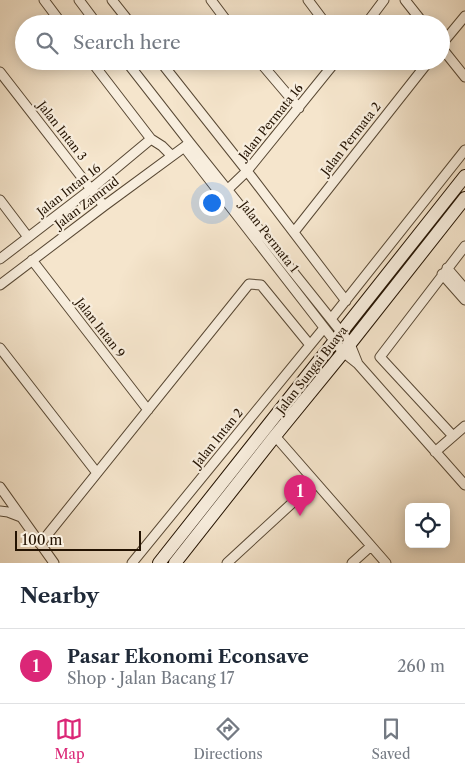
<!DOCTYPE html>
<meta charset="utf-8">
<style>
:root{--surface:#fff;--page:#f6f6f7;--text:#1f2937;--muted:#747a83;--line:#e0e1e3;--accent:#db2777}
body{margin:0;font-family:"Libre Caslon Text",serif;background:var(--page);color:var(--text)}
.controls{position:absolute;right:15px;bottom:15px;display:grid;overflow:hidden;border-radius:8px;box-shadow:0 2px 12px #0003}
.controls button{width:45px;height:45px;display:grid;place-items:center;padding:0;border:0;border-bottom:1px solid var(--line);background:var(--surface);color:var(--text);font:25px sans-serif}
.scale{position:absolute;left:15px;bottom:12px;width:126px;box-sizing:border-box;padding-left:5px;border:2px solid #241302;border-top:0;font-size:14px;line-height:18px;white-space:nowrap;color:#241302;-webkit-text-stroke:4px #f8eede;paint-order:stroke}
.you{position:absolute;left:211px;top:202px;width:18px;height:18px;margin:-12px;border:4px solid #fff;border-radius:50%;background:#1a73e8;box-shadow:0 0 0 8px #1a73e833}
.badge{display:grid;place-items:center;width:32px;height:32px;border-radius:50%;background:var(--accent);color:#fff;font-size:16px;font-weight:700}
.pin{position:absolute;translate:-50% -41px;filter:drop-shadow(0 1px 2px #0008)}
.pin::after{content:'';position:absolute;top:26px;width:18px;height:15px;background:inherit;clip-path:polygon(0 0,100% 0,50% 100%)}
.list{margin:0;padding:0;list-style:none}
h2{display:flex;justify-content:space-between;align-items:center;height:65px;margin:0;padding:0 20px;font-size:21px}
h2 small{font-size:16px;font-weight:400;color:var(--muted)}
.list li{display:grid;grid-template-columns:32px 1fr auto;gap:15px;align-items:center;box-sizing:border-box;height:75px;padding:0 20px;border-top:1px solid var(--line)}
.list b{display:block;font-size:19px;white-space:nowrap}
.list p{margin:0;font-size:16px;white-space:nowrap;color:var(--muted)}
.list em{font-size:16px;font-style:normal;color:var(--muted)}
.icon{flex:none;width:28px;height:28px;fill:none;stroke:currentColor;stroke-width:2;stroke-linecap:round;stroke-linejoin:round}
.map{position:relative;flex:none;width:465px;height:563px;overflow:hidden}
.search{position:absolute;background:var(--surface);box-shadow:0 2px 12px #0003;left:15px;right:15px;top:15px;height:55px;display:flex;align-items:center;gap:12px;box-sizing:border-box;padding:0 18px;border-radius:28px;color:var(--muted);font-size:19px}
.sheet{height:140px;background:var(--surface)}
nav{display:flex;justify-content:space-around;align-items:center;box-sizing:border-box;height:70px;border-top:1px solid var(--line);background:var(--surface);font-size:14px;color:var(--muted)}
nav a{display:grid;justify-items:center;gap:2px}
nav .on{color:var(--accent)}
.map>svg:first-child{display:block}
</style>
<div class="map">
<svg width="465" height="563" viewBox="0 0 465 563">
<rect width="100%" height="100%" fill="#f5e5cc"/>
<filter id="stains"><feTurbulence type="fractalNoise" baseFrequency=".004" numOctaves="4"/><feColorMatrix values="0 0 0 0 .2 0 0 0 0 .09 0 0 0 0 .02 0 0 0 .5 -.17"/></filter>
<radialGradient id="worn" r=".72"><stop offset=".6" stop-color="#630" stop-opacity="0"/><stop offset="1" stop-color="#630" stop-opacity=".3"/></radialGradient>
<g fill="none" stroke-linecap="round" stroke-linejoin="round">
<defs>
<path id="street" d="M44,0L62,24
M79,0L97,24
M112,0L131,24
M211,0L229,24
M308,0L326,24
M405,0L424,24
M366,24L384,0
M441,45L465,16
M441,47L465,77
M91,61L151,139L162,146L172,156
M126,61L190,143L342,333L350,344L358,364
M160,61L247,171L346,301
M259,61L299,108
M0,72L104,206
M184,147L343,352L358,364L465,485
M223,194L247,171L336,61
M0,200L28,237
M294,232L429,61
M0,259L91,189L151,139
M32,260L148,410
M447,268L465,289
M442,274L465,300
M0,285L104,206L187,145
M331,319L465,150
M0,348L97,473
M275,436L386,563
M453,436L380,357L465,246
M435,452L465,426
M0,487L54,563
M0,511L8,512L21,517
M40,544L249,284L261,285L310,345
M132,563L324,328
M227,563L315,482
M352,563L371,546"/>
<path id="secondary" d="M159,563L465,176
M175,563L275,436L350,344L465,198"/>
</defs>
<use href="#street" stroke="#584834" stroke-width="11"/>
<use href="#secondary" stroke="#241302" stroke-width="14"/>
<use href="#street" stroke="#f8eede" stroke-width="9"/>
<use href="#secondary" stroke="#f8eede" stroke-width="12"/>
</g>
<g text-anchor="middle" stroke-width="4.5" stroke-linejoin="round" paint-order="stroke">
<g font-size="12" fill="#241302" stroke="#f8eede">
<text transform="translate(271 122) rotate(-51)" y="4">Jalan Permata 16</text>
<text transform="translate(62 131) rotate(52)" y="4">Jalan Intan 3</text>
<text transform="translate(351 139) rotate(-52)" y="4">Jalan Permata 2</text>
<text transform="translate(69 190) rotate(-38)" y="4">Jalan Intan 16</text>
<text transform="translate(87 203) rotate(-37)" y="4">Jalan Zamrud</text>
<text transform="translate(269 237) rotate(52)" y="4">Jalan Permata 1</text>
<text transform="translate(100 328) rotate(52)" y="4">Jalan Intan 9</text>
<text transform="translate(312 370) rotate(-52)" y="4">Jalan Sungai Buaya</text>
<text transform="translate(218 438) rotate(-51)" y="4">Jalan Intan 2</text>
</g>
</g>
<rect width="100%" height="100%" filter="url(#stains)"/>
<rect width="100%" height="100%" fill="url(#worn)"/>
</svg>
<div class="controls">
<button><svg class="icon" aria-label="locate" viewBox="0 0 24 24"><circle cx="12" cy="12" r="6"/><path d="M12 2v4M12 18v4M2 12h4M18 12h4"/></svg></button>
</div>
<div class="scale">100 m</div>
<div class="you"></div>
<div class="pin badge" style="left:300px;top:516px">1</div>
<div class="search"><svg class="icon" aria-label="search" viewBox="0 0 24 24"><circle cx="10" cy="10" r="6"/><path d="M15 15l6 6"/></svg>Search here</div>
</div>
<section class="sheet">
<h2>Nearby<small></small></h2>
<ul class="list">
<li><span class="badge">1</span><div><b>Pasar Ekonomi Econsave</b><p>Shop · Jalan Bacang 17</p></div><em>260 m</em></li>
</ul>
</section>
<nav>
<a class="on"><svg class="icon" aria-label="map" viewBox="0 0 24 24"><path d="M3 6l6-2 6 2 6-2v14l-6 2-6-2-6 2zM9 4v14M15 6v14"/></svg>Map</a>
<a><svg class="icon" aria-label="directions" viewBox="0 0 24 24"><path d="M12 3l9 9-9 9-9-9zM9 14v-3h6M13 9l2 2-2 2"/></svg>Directions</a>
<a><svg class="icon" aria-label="saved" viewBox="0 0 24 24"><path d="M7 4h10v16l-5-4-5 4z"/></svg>Saved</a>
</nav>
